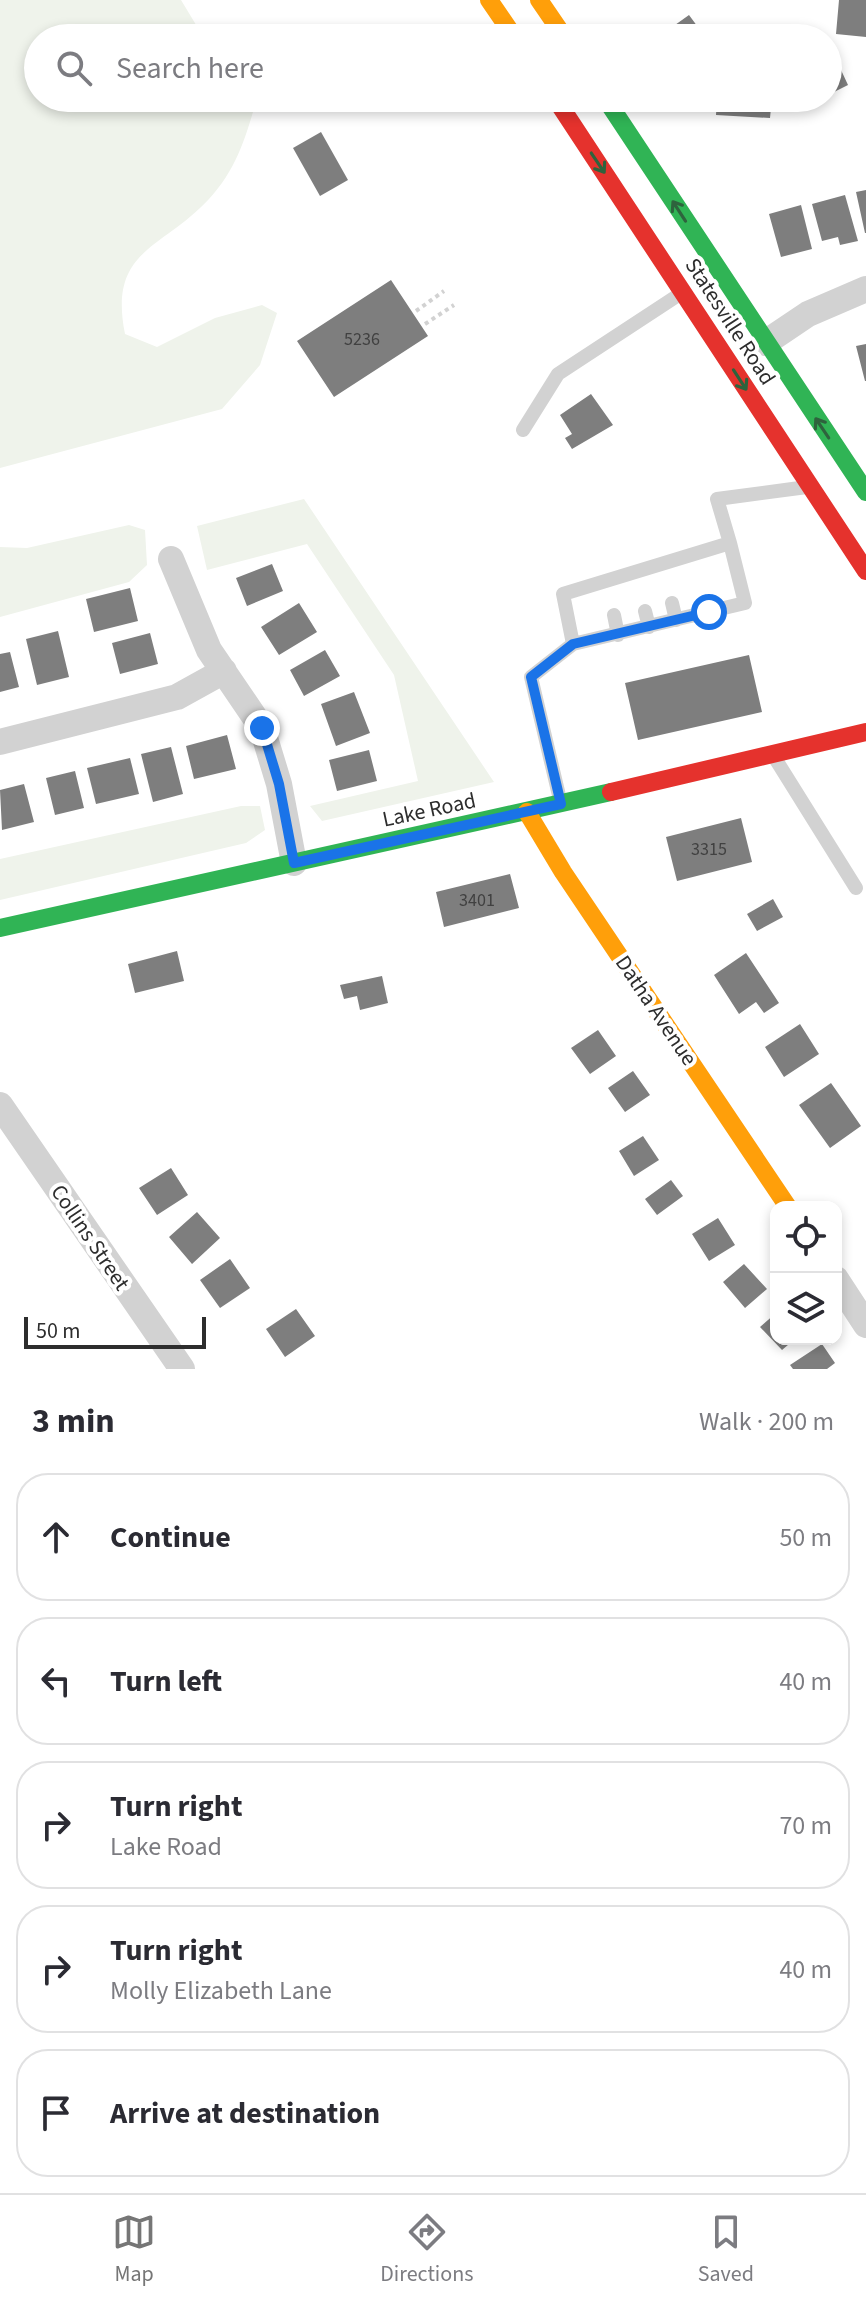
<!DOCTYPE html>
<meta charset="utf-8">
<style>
:root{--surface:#fff;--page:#f7f7f7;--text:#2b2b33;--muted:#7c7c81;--line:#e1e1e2;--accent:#767676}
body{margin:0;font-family:"Source Sans 3",sans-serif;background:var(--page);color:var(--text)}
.controls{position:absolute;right:24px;bottom:24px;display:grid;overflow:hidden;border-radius:16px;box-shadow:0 4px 12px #0003}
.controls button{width:72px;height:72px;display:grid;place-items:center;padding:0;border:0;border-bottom:2px solid var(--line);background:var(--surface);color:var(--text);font:40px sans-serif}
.scale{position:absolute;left:24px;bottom:20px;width:182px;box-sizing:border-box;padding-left:8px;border:4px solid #2d2d2d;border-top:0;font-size:22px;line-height:28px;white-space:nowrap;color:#2d2d2d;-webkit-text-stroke:6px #fff;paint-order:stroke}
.stop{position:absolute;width:24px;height:24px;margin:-18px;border:6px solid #1a73e8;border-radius:50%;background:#fff}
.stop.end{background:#1a73e8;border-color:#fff;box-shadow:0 2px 8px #0008}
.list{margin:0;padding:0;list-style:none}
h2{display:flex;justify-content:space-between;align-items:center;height:104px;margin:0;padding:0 32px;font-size:34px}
h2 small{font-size:26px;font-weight:400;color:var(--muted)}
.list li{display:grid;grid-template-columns:52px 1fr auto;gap:24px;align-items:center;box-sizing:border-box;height:128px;margin:0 16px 16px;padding:0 16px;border:2px solid var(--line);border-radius:32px}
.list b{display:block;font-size:30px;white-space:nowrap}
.list p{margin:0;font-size:26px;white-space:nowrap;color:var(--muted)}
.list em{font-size:26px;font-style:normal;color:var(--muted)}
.icon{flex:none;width:44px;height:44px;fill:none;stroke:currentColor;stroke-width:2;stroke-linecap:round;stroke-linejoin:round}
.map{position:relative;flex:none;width:866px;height:1369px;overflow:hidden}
.search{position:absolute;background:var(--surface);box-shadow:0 4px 12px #0003;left:24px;right:24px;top:24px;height:88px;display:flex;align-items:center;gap:20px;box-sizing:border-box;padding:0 28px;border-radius:44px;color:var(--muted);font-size:30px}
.sheet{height:824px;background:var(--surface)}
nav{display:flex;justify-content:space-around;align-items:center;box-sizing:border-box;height:112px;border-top:2px solid var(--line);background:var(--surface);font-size:22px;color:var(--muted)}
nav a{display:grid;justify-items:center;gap:4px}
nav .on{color:var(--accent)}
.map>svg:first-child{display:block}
</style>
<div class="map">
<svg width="866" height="1369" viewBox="0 0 866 1369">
<rect width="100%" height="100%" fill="#fff"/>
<path fill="#eff3eb" d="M0,0H181L204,38H38V98H253L255,105C245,140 235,171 209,199C162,250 108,249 125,334L157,347L215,318L262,305L277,313L260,365L222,409L0,468Z
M304,499L494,782L322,821L310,806L418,781L394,675L307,544L207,570L197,526Z
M129,525L145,530L147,565L129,582L0,617V547L27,548Z
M241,806H260L265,830L246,843L0,900V859Z"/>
<path fill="#7e7e7e" d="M839,0H866V37L836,34Z
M689,15L706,38H663L661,35Z
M835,57L848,85L828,95V60Z
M717,98H772L770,118L716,115Z
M321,132L348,180L320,196L293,148Z
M866,190V233H865L856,192Z
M845,195L858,241L840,245L838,237L822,241L812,204Z
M801,205L812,249L781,257L769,214Z
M391,280L428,336L334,397L297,341Z
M866,344V381H865L856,346Z
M591,394L613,425L572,449L565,438L572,434L560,415Z
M272,564L283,591L247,606L236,578Z
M130,588L138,621L94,632L86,599Z
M299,603L317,632L279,655L261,627Z
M58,631L69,677L37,685L26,639Z
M150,633L158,664L120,674L112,643Z
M325,650L340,676L304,696L290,670Z
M10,652L19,687L0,692V654Z
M749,655L762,712L638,740L625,683Z
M354,692L370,733L336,746L321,704Z
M227,735L236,769L194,779L186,746Z
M171,747L183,794L153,802L141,754Z
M369,750L377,781L337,791L329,760Z
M130,758L139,794L96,804L87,768Z
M75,771L84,808L55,815L46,778Z
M24,784L34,822L2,830L0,790Z
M741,818L752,862L677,881L666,837Z
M510,874L519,908L444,927L436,892Z
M773,899L783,917L757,931L747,914Z
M177,951L184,981L135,993L128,964Z
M746,953L779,1003L764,1013L756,1002L739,1014L714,975Z
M382,976L388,1003L360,1010L357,996L344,999L340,985Z
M800,1024L819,1054L784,1077L765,1047Z
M598,1030L616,1056L590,1074L571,1048Z
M633,1071L650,1095L625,1112L608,1088Z
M831,1083L861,1126L830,1148L799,1105Z
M643,1136L659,1160L634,1176L619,1151Z
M171,1168L188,1195L157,1215L139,1188Z
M671,1180L683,1196L657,1215L645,1199Z
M197,1212L220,1238L192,1264L169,1237Z
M718,1218L735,1245L709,1261L692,1234Z
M230,1259L250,1288L220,1308L200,1280Z
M744,1264L767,1289L745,1308L723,1282Z
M296,1309L315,1336L285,1357L266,1329Z
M776,1313V1339H795L782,1350L760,1327Z
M822,1344L835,1363L827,1369H793L790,1365Z"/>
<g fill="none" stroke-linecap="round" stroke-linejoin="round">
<path stroke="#d2d2d2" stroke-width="4" stroke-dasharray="4 4" stroke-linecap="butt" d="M416,311L444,291
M425,324L454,305"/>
<path stroke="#d2d2d2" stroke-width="14" d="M523,430L558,374L680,294
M672,603L676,620
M645,611L649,627
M614,615L618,635
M573,644L745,603L730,543
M773,755L856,888
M561,804L531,677L573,644L563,594L730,543L717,499L807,487"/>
<path stroke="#d2d2d2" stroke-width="26" d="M765,343L808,314L866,289
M171,559L209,650L262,728L279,784L294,863
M0,742L177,697L224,671
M0,1105L182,1369
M836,1279L866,1325"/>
<path stroke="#30b455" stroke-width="18" d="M605,98L866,492
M0,928L611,792"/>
<path stroke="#ff9f0a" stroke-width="18" d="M489,0L515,38
M539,0L565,38
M527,812L563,872L788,1207"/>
<path stroke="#e5322d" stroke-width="18" d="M555,98L866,571
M611,792L866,732"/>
</g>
<defs><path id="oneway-shaft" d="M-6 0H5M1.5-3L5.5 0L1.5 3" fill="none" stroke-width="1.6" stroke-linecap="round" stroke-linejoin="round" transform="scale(2)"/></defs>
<g stroke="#2e633d">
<use href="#oneway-shaft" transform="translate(598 163) rotate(56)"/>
<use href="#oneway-shaft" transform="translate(679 211) rotate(-123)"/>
<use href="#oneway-shaft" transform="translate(740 380) rotate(57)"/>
<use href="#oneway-shaft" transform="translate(822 428) rotate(-124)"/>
</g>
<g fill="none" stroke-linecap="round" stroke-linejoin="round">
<path stroke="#1a73e8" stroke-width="10" d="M262,728L279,784L294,863L561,804L531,677L573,644L709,612"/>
</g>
<g text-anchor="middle" stroke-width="8" stroke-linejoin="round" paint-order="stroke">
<g font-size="18" fill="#414141">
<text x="362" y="345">5236</text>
<text x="709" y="855">3315</text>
<text x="477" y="906">3401</text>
</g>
<g font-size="22" fill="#2d2d2d" stroke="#fff">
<text transform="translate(731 321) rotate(57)" y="8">Statesville Road</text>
<text transform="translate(429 809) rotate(-12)" y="8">Lake Road</text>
<text transform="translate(657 1010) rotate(56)" y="8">Datha Avenue</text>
<text transform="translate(91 1237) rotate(56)" y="8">Collins Street</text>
</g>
</g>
</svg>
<div class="controls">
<button><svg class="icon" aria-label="locate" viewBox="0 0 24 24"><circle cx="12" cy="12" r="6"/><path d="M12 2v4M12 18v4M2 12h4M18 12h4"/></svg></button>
<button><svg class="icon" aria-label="layers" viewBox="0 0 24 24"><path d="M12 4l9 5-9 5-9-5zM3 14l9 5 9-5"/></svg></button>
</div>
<div class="scale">50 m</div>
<div class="stop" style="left:709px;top:612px"></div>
<div class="stop end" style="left:262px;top:728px"></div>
<div class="search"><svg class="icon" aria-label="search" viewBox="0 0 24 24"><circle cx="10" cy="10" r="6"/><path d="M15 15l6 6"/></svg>Search here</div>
</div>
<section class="sheet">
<h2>3 min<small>Walk · 200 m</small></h2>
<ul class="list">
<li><svg class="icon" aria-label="ahead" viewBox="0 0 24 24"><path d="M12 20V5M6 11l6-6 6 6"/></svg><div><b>Continue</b></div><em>50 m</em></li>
<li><svg class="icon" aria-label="left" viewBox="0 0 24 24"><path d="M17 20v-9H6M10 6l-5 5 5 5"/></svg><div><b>Turn left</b></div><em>40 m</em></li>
<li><svg class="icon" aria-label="right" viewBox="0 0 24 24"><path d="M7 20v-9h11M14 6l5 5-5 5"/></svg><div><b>Turn right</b><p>Lake Road</p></div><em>70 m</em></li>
<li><svg class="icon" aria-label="right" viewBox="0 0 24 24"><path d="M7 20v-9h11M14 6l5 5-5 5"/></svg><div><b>Turn right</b><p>Molly Elizabeth Lane</p></div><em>40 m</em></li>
<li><svg class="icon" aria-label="arrive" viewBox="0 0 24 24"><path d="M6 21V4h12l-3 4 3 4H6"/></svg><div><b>Arrive at destination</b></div></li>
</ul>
</section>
<nav>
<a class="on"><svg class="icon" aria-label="map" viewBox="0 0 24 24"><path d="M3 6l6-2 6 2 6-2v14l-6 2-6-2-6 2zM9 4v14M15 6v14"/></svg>Map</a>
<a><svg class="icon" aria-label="directions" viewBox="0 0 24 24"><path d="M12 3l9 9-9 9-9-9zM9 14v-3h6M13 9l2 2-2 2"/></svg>Directions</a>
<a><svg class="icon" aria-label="saved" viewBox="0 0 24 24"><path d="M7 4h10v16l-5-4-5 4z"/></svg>Saved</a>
</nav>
